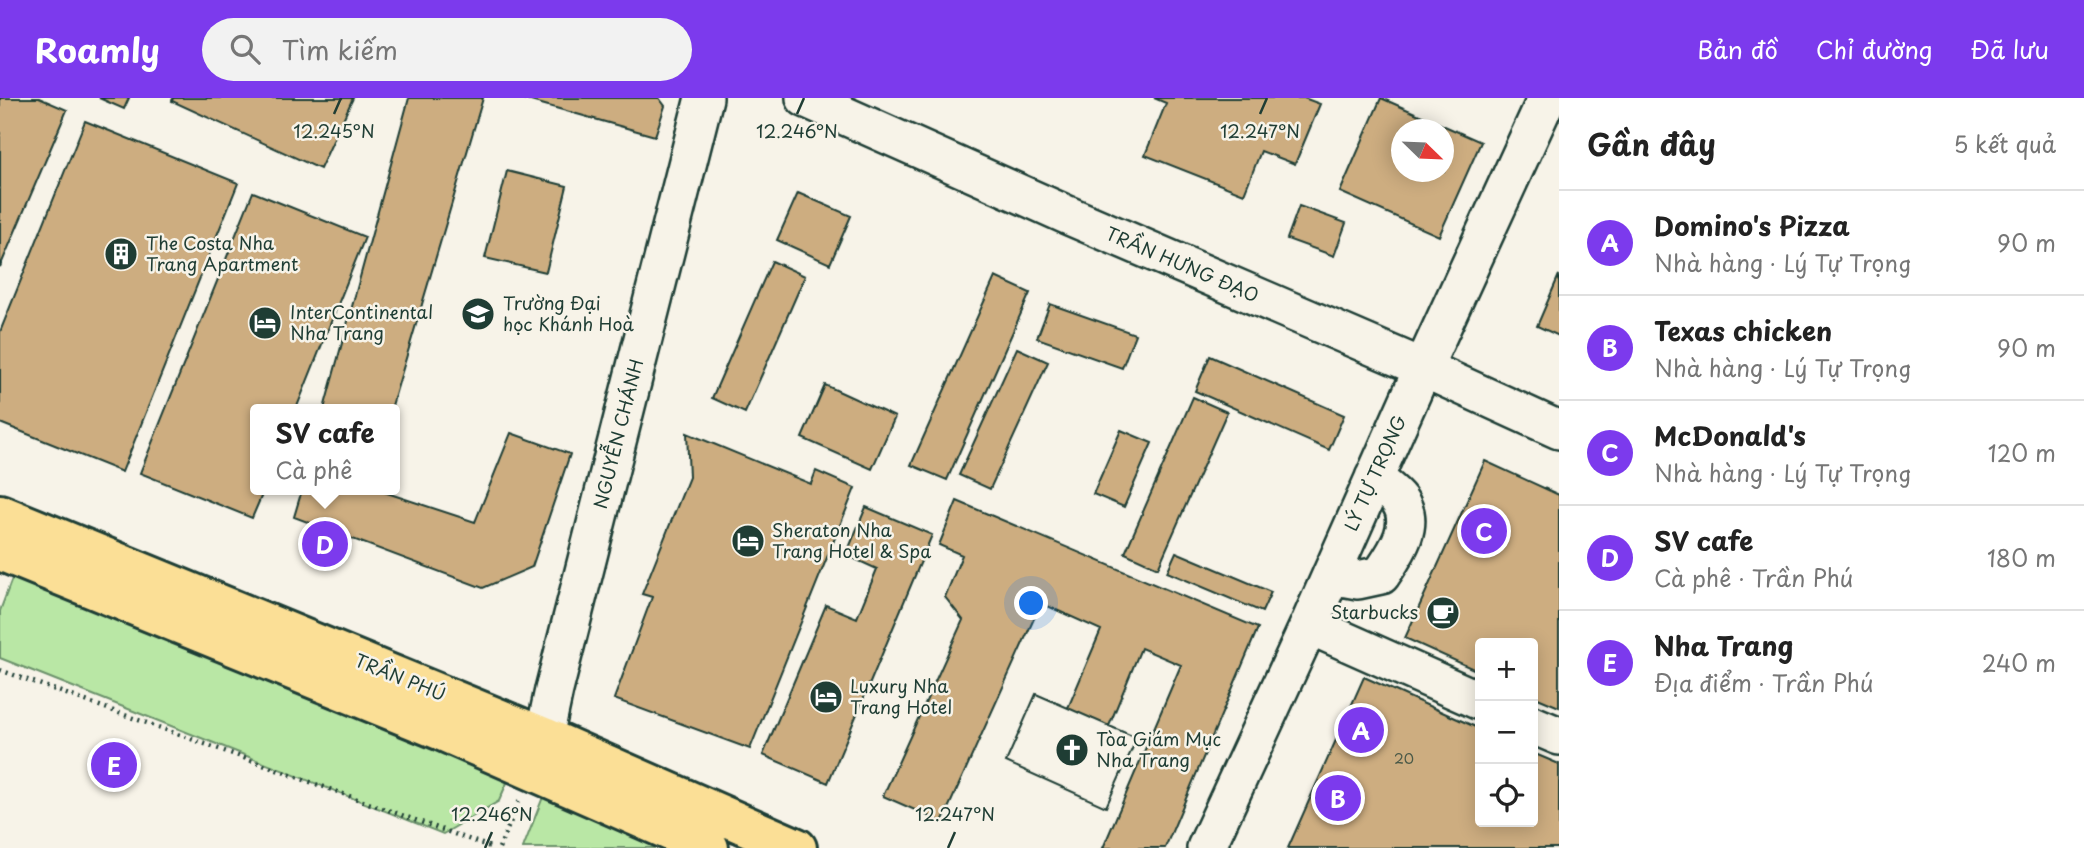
<!DOCTYPE html>
<html lang="vi">
<meta charset="utf-8">
<style>
:root{--surface:#fff;--page:#f2f2f2;--text:#222;--muted:#767676;--line:#e0e0e0;--accent:#7c3aed}
body{margin:0;font-family:"Playpen Sans",sans-serif;background:var(--page);color:var(--text)}
.controls{position:absolute;right:21px;bottom:21px;display:grid;overflow:hidden;border-radius:7px;box-shadow:0 4px 18px #0003}
.controls button{width:63px;height:63px;display:grid;place-items:center;padding:0;border:0;border-bottom:2px solid var(--line);background:var(--surface);color:var(--text);font:35px sans-serif}
.compass{position:absolute;left:1391px;top:21px;width:63px;height:63px;border-radius:50%;background:var(--surface);box-shadow:0 4px 18px #0003;rotate:113deg}
.you{position:absolute;left:1032px;top:506px;width:24px;height:24px;margin:-18px;border:5px solid #fff;border-radius:50%;background:#1a73e8;box-shadow:0 0 0 10px #1a73e833}
.badge{display:grid;place-items:center;width:46px;height:46px;border-radius:50%;background:var(--accent);color:#fff;font-size:23px;font-weight:700}
.pin{position:absolute;translate:-50% -50%;border:4px solid #fff;box-shadow:0 2px 7px #0006}
.popup{position:absolute;left:250px;top:306px;width:150px;height:91px;box-sizing:border-box;display:grid;place-content:center;border-radius:7px;background:var(--surface);filter:drop-shadow(0 2px 5px #0005);font-size:23px;white-space:nowrap;color:var(--muted)}
.popup b{font-size:26px;color:var(--text)}
.popup::after{content:'';position:absolute;left:50%;top:100%;margin-left:-14px;border:14px solid transparent;border-top-color:var(--surface)}
.list{margin:0;padding:0;list-style:none}
h2{display:flex;justify-content:space-between;align-items:center;height:91px;margin:0;padding:0 28px;font-size:30px}
h2 small{font-size:23px;font-weight:400;color:var(--muted)}
.list li{display:grid;grid-template-columns:46px 1fr auto;gap:21px;align-items:center;box-sizing:border-box;height:105px;padding:0 28px;border-top:2px solid var(--line)}
.list b{display:block;font-size:26px;white-space:nowrap}
.list p{margin:0;font-size:23px;white-space:nowrap;color:var(--muted)}
.list em{font-size:23px;font-style:normal;color:var(--muted)}
.icon{flex:none;width:38px;height:38px;fill:none;stroke:currentColor;stroke-width:2;stroke-linecap:round;stroke-linejoin:round}
.map{position:relative;flex:none;width:1559px;height:750px;overflow:hidden}
header{display:flex;align-items:center;gap:42px;box-sizing:border-box;height:98px;padding:0 35px;background:var(--accent);color:#fff}
header strong{font-size:33px}
nav{display:flex;gap:38px;margin-inline-start:auto;font-size:24px}
.search{width:490px;height:63px;background:var(--page);display:flex;align-items:center;gap:18px;box-sizing:border-box;padding:0 24px;border-radius:38px;color:var(--muted);font-size:26px}
main{display:flex}
aside{flex:1;background:var(--surface)}
.map>svg:first-child{display:block}
</style>
<header>
<strong>Roamly</strong>
<div class="search"><svg class="icon" aria-label="search" viewBox="0 0 24 24"><circle cx="10" cy="10" r="6"/><path d="M15 15l6 6"/></svg>Tìm kiếm</div>
<nav><a>Bản đồ</a><a>Chỉ đường</a><a>Đã lưu</a></nav>
</header>
<main>
<div class="map">
<svg width="1559" height="750" viewBox="0 0 1559 750">
<rect width="100%" height="100%" fill="#f7f3e8"/>
<filter id="ink" filterUnits="userSpaceOnUse"><feTurbulence type="fractalNoise" baseFrequency=".0143" numOctaves="2"/><feDisplacementMap in="SourceGraphic" scale="14" xChannelSelector="R" yChannelSelector="G"/><feConvolveMatrix kernelMatrix="1 2 1 2 8 2 1 2 1" color-interpolation-filters="sRGB"/></filter>
<g filter="url(#ink)">
<path fill="#b9e7a5" stroke="#6c926c" stroke-width="2" d="M16,470L513,671L499,703L443,736L0,560V513Z
M543,699L660,750H523Z"/>
<path fill="#cdad80" stroke="#1f3d34" stroke-width="2" fill-rule="evenodd" d="M0,0H39L67,12L0,169Z
M99,0H129L124,11Z
M173,0H353L320,71L172,3Z
M409,0H483L391,311H324Z
M520,0H659L665,8L655,38Z
M1154,0H1304L1320,6L1295,66L1261,53L1244,96L1145,57L1166,5Z
M1381,0L1481,44L1439,138L1340,94ZM1402,32H1444V74H1402Z
M85,23L238,85L122,374L0,325V234Z
M507,73L567,88L546,174L485,160Z
M253,94L365,139L296,311H255V392H264L252,420L140,375Z
M798,95L851,118L830,166L777,142Z
M1299,108L1346,125L1334,158L1287,141Z
M772,163L805,178L745,315L712,300Z
M1559,177V238L1537,228Z
M995,179L1030,195L947,382L911,367Z
M1050,206L1135,236L1122,270L1037,240Z
M1017,250L1048,264L990,391L959,377Z
M1210,258L1344,317L1329,352L1195,293Z
M825,287L895,319L872,371L802,340Z
M1193,299L1227,314L1158,470L1125,455Z
M1121,332L1152,345L1124,409L1093,396Z
M511,335L570,356L532,469L483,490L294,419L302,392H378L475,424Z
M687,335L811,386L816,373L855,390L750,651L614,601L652,499L642,496L689,379Z
M1485,363L1559,397V609L1533,598V545H1480V574L1405,540Z
M957,403L1258,530L1165,750H1103L1181,567L1141,550L1109,628L1137,640L1106,709L1006,664L1036,596L1068,610L1101,532L1041,505L942,724L883,698L963,522L945,499L962,457L939,447Z
M866,409L932,437L828,685L763,657L826,507L857,520L877,471L846,457Z
M1176,454L1271,494L1262,514L1167,474Z
M1364,579L1480,631V724H1533V655L1559,666V750H1288Z
M1036,596L1137,640L1106,709L1006,664Z"/>
<g fill="none" stroke-linecap="round" stroke-linejoin="round">
<defs>
<path id="minor" d="M805,0L1065,116L1423,270L1559,332
M1331,477L1358,482L1381,477C1395,456 1417,427 1399,402C1393,394 1382,387 1374,380
M1309,527L1480,603
M1533,627L1559,638
M534,668L544,639L554,592L704,0
M1206,750L1309,527L1423,270L1547,0"/>
<path id="major" d="M0,416L544,639L797,750
M0,453L442,633L709,750"/>
</defs>
<use href="#minor" stroke="#1f3d34" stroke-width="42"/>
<use href="#major" stroke="#1f3d34" stroke-width="44"/>
<path stroke="#1f3d34" stroke-width="4.5" stroke-dasharray="2 5" stroke-linecap="butt" d="M0,572L493,750
M499,750L520,702"/>
<use href="#minor" stroke="#f7f3e8" stroke-width="37"/>
<use href="#major" stroke="#fbdf96" stroke-width="38"/>
</g>
</g>
<path fill="none" stroke="#1f3d34" stroke-width="2.5" d="M334,16L341,0M797,16L804,0M1260,16L1267,0M485,750L492,734M948,750L955,734"/>
<defs>
<symbol id="building-disc" viewBox="-11 -11 22 22"><circle r="9.5" fill="#1f3d34" stroke="#f7f3e8"/><path d="M-4-6H4V6H1V3H-1V6H-4ZM-2.5-4.3h1.7v1.8h-1.7ZM.8-4.3h1.7v1.8H.8ZM-2.5-1h1.7V.8h-1.7ZM.8-1h1.7V.8H.8Z" fill="#fff"/></symbol>
<symbol id="university-disc" viewBox="-11 -11 22 22"><circle r="9.5" fill="#1f3d34" stroke="#f7f3e8"/><path d="M0-5L7-2L0 1L-7-2ZM-4 1L0 2.5L4 1V4Q0 6-4 4Z" fill="#fff"/></symbol>
<symbol id="hotel-disc" viewBox="-11 -11 22 22"><circle r="9.5" fill="#1f3d34" stroke="#f7f3e8"/><path d="M-6-4.5h1.5V1H6V5H4.5V3h-9V5H-6ZM-4 0a1.8 1.8 0 1 1 3.6 0ZM.5 0V-2.5h3Q6-2.5 6 0Z" fill="#fff"/></symbol>
<symbol id="cafe-disc" viewBox="-11 -11 22 22"><circle r="9.5" fill="#1f3d34" stroke="#f7f3e8"/><path d="M-5.5-4.5H6V0H3Q3 3.5 0 3.5H-2.5Q-5.5 3.5-5.5 0ZM3-3.2v2h1.7v-2ZM-6 4.5H4V6H-6Z" fill="#fff"/></symbol>
<symbol id="church-disc" viewBox="-11 -11 22 22"><circle r="9.5" fill="#1f3d34" stroke="#f7f3e8"/><path d="M-1.2-6h2.4v3.5h3.3v2.4h-3.3V6h-2.4V-.1h-3.3v-2.4h3.3Z" fill="#fff"/></symbol>
</defs>
<g fill-rule="evenodd">
<use href="#building-disc" x="102" y="137" width="38" height="38"/>
<use href="#university-disc" x="459" y="197" width="38" height="38"/>
<use href="#hotel-disc" x="246" y="206" width="38" height="38"/>
<use href="#hotel-disc" x="729" y="424" width="38" height="38"/>
<use href="#cafe-disc" x="1424" y="496" width="38" height="38"/>
<use href="#hotel-disc" x="807" y="580" width="38" height="38"/>
<use href="#church-disc" x="1053" y="633" width="38" height="38"/>
</g>
<g text-anchor="middle" stroke-width="5" stroke-linejoin="round" paint-order="stroke">
<g font-size="14" fill="#4a5947">
<text x="1404" y="666">20</text>
</g>
<g font-size="18" fill="#1f3d34" stroke="#f7f3e8" text-anchor="start">
<text x="146" y="152">The Costa Nha<tspan x="146" dy="21">Trang Apartment</tspan></text>
<text x="503" y="212">Trường Đại<tspan x="503" dy="21">học Khánh Hoà</tspan></text>
<text x="290" y="221">InterContinental<tspan x="290" dy="21">Nha Trang</tspan></text>
<text x="772" y="439">Sheraton Nha<tspan x="772" dy="21">Trang Hotel &amp; Spa</tspan></text>
<text x="1418" y="521" text-anchor="end">Starbucks</text>
<text x="850" y="595">Luxury Nha<tspan x="850" dy="21">Trang Hotel</tspan></text>
<text x="1096" y="648">Tòa Giám Mục<tspan x="1096" dy="21">Nha Trang</tspan></text>
</g>
<g font-size="18" fill="#1f3d34" stroke="#f7f3e8">
<text transform="translate(1182 167) rotate(23)" y="6">TRẦN HƯNG ĐẠO</text>
<text transform="translate(619 336) rotate(-76)" y="6">NGUYỄN CHÁNH</text>
<text transform="translate(1376 375) rotate(-66)" y="6">LÝ TỰ TRỌNG</text>
<text transform="translate(400 580) rotate(22)" y="6">TRẦN PHÚ</text>
</g>
</g>
<g font-size="18" text-anchor="middle" fill="#1f3d34" stroke="#f7f3e8" stroke-width="5" stroke-linejoin="round" paint-order="stroke">
<text x="334" y="40">12.245°N</text>
<text x="797" y="40">12.246°N</text>
<text x="1260" y="40">12.247°N</text>
<text x="492" y="723">12.246°N</text>
<text x="955" y="723">12.247°N</text>
</g>
</svg>
<div class="controls">
<button>+</button>
<button>−</button>
<button><svg class="icon" aria-label="locate" viewBox="0 0 24 24"><circle cx="12" cy="12" r="6"/><path d="M12 2v4M12 18v4M2 12h4M18 12h4"/></svg></button>
</div>
<svg class="compass" viewBox="-18 -18 36 36"><path d="M0-13l5 13h-10z" fill="#e53935"/><path d="M0 13l5-13h-10z" fill="#767676"/></svg>
<div class="you"></div>
<div class="pin badge" style="left:1361px;top:632px">A</div>
<div class="pin badge" style="left:1338px;top:700px">B</div>
<div class="pin badge" style="left:1484px;top:433px">C</div>
<div class="pin badge" style="left:325px;top:446px">D</div>
<div class="popup"><b>SV cafe</b>Cà phê</div>
<div class="pin badge" style="left:114px;top:667px">E</div>
</div>
<aside>
<h2>Gần đây<small>5 kết quả</small></h2>
<ul class="list">
<li><span class="badge">A</span><div><b>Domino's Pizza</b><p>Nhà hàng · Lý Tự Trọng</p></div><em>90 m</em></li>
<li><span class="badge">B</span><div><b>Texas chicken</b><p>Nhà hàng · Lý Tự Trọng</p></div><em>90 m</em></li>
<li><span class="badge">C</span><div><b>McDonald's</b><p>Nhà hàng · Lý Tự Trọng</p></div><em>120 m</em></li>
<li><span class="badge">D</span><div><b>SV cafe</b><p>Cà phê · Trần Phú</p></div><em>180 m</em></li>
<li><span class="badge">E</span><div><b>Nha Trang</b><p>Địa điểm · Trần Phú</p></div><em>240 m</em></li>
</ul>
</aside>
</main>
